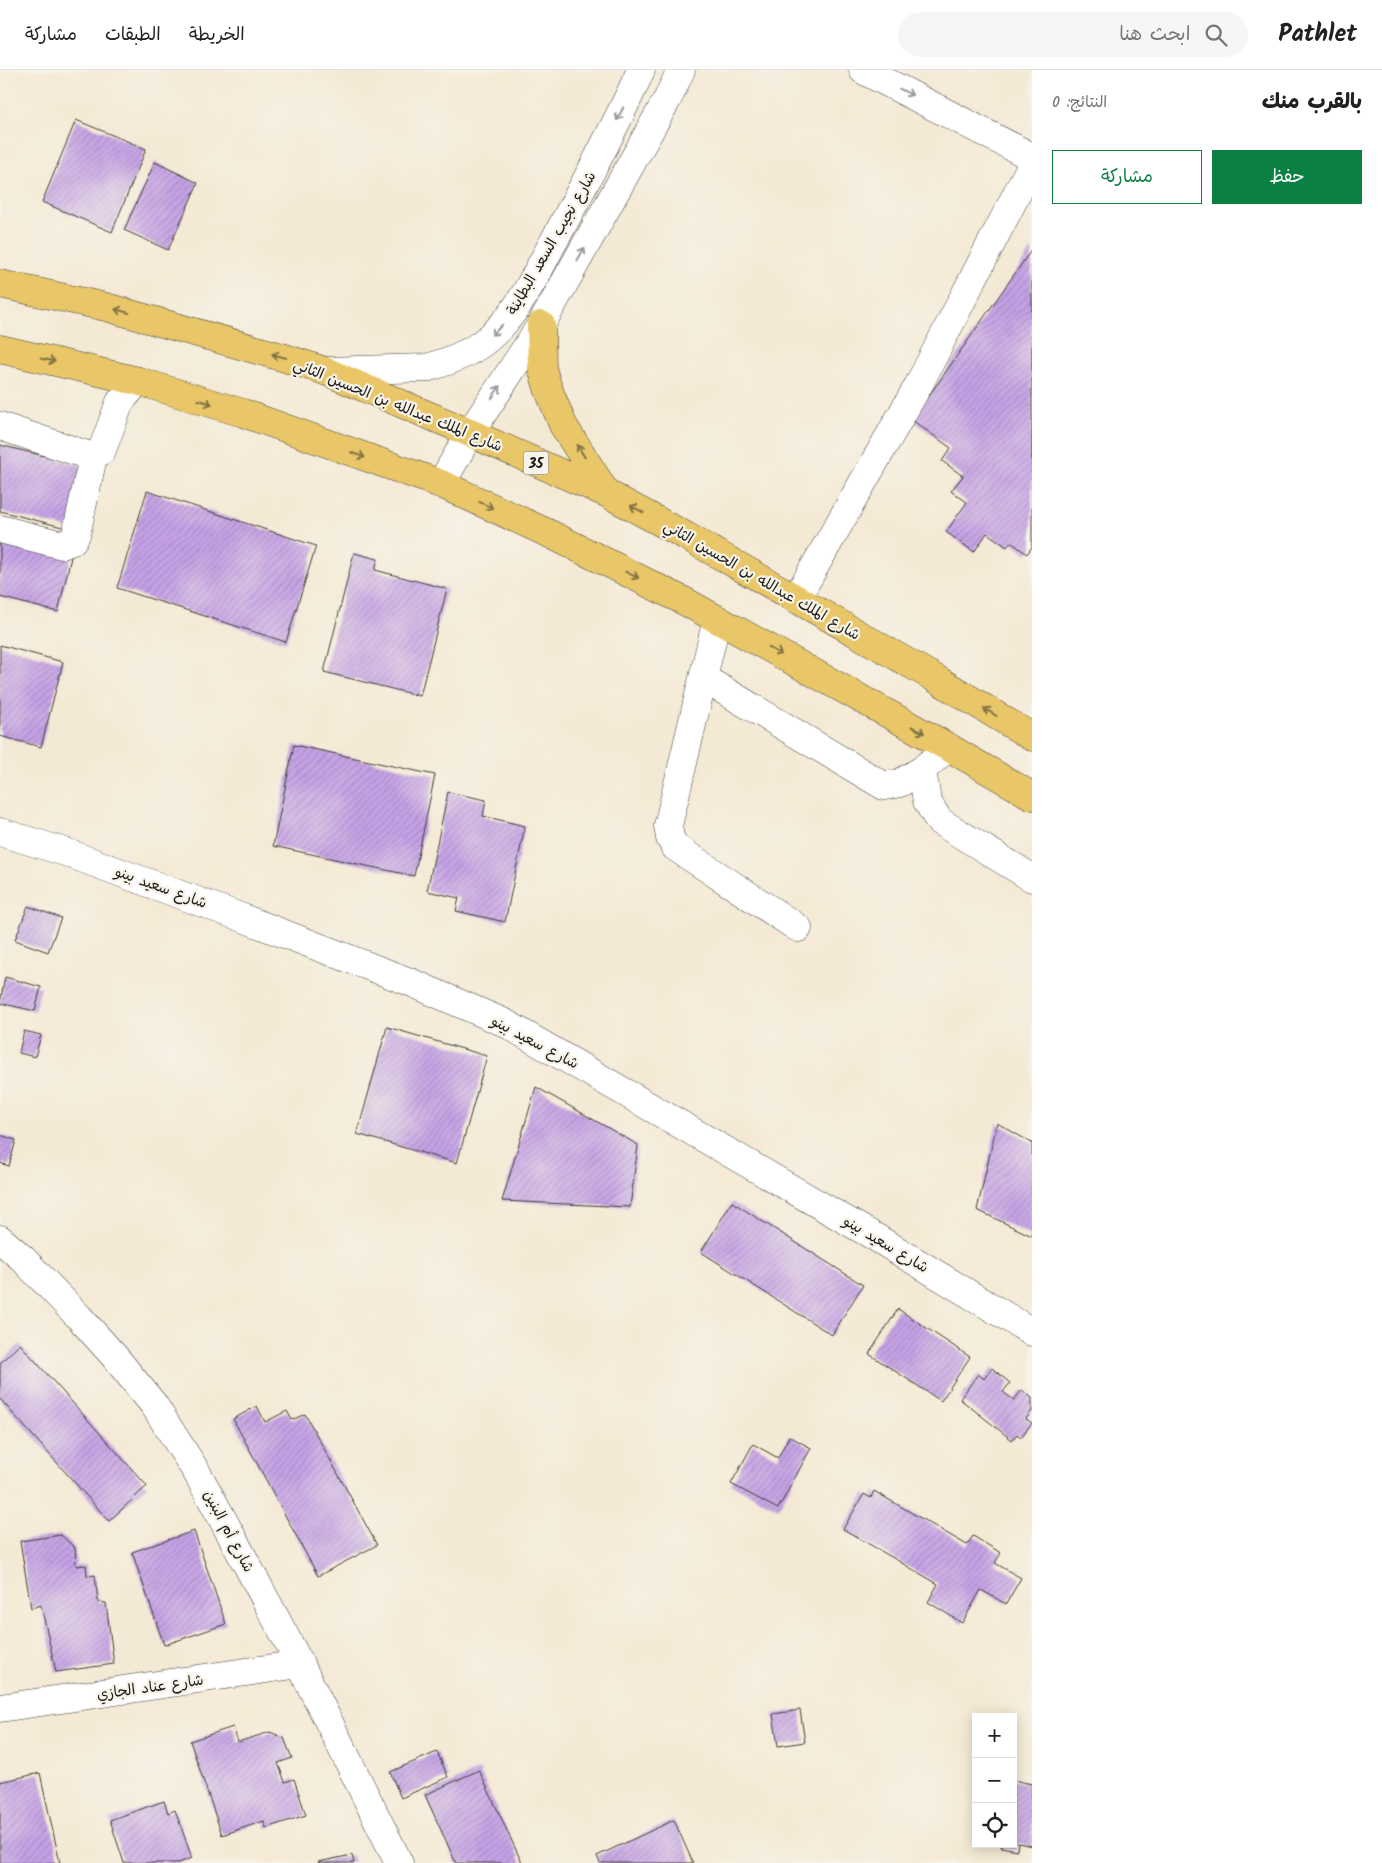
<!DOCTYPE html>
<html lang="ar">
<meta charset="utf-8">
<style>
:root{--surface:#fff;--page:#f6f6f6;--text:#202124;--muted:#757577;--line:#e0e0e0;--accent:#0b8043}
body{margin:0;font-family:Kalam,"Playpen Sans Arabic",sans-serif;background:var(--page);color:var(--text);direction:rtl}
.controls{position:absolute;right:15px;bottom:15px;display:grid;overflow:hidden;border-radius:0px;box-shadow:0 2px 12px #0003}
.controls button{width:45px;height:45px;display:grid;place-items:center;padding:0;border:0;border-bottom:1px solid var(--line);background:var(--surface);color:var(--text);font:25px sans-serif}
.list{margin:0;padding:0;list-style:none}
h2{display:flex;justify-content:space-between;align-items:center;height:65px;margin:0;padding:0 20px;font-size:21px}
h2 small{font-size:16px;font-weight:400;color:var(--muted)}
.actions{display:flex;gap:10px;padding:15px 20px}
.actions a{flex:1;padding:11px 0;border:1px solid var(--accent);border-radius:0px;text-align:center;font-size:18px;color:var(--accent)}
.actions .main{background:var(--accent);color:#fff}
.icon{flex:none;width:28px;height:28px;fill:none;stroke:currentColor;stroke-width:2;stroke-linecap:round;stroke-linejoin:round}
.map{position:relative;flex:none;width:1032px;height:1793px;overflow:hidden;direction:ltr}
header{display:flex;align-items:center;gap:30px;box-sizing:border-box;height:70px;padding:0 25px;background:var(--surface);border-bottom:1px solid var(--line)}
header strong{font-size:24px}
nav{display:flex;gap:28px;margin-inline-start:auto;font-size:18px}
.search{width:350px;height:45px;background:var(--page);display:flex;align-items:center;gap:12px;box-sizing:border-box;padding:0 18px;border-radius:28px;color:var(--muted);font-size:19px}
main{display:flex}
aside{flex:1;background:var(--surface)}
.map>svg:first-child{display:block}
</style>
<header>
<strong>Pathlet</strong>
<div class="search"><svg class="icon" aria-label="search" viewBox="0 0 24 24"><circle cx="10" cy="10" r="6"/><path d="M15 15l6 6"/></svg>ابحث هنا</div>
<nav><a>الخريطة</a><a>الطبقات</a><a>مشاركة</a></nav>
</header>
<main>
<aside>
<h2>بالقرب منك<small>النتائج: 0</small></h2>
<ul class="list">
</ul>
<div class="actions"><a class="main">حفظ</a><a>مشاركة</a></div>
</aside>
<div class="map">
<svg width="1032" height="1793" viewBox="0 0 1032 1793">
<defs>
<pattern id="building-hatch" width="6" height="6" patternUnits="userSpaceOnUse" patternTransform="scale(1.25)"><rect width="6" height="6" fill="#c6a3e7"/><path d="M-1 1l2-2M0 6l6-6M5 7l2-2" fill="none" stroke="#a084ba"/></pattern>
</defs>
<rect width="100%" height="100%" fill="#f7f3e8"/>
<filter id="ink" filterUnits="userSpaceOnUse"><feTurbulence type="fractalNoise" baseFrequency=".02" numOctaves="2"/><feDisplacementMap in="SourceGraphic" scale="10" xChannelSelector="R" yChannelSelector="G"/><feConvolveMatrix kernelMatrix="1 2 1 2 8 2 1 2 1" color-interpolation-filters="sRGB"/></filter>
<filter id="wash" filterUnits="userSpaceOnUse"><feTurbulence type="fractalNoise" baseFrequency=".0096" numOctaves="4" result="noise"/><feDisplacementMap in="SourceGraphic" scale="20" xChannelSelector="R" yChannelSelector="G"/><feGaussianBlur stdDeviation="1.12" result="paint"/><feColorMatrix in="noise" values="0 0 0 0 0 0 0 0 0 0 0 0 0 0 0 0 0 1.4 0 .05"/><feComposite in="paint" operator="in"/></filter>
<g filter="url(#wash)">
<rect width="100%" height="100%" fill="#f4e9d4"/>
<g id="blocks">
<path fill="url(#building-hatch)" d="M76,50L146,79L112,162L42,132Z
M155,92L198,113L168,180L124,160Z
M1032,179V477L1027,484L1011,472L1007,477L987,463L974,482L946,462L967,432L951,421L963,406L942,391L951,378L912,350Z
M0,375L89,397L74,460L0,441Z
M147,421L316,476L286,572L117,518Z
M0,465L72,483L58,542L0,527Z
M354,483L378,489L375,500L447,519L420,626L324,602Z
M0,575L63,592L41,677L0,666Z
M294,675L435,705L414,806L273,776Z
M448,722L486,730L483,746L525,756L505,852L456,841L459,828L427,821Z
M28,836L61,848L48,882L15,870Z
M5,907L41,917L35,941L0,933Z
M387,957L487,986L457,1093L357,1064Z
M24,961L41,965L35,987L19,983Z
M536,1017L638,1075L630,1137L502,1131Z
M997,1053L1032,1073V1166L977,1140Z
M0,1065L16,1070L9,1096L0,1093Z
M732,1132L863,1215L832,1265L701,1182Z
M898,1239L970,1287L941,1331L869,1284Z
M20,1274L147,1416L109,1451L0,1329V1293Z
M992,1298L1010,1313L1003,1322L1014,1330L1022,1320L1032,1328V1341L1026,1349L1032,1353L1021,1367L1017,1364L1012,1370L960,1329L978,1304L984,1309Z
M257,1336L265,1352L287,1341L292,1350L305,1344L377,1475L318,1506L233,1349Z
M789,1366L811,1378L778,1439L731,1414L753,1374L778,1388Z
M874,1421L967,1475L973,1466L1001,1483L995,1493L1021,1508L1006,1534L981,1520L962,1553L928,1532L938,1514L843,1459L864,1424L871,1428Z
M194,1461L226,1554L164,1575L132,1482Z
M61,1465L75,1478L76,1496L86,1495L87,1506L95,1505L98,1532L106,1533L114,1594L56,1602L41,1535L31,1538L20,1471Z
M800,1640L805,1672L778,1676L773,1644Z
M233,1657L238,1672L270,1662L284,1668L292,1688L278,1693L285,1712L294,1709L306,1745L266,1758L264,1751L222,1765L190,1671Z
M437,1682L448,1707L401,1728L390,1702Z
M479,1700L522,1793H456L425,1725Z
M40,1703L60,1793H0V1712Z
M1013,1710L1032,1714V1776L1018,1773L1017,1780L1001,1777V1774H1013Z
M164,1731L168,1743L175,1740L192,1788L178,1793H124L110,1750Z
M674,1750L693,1793H600L597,1786Z
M352,1785L354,1793H318V1792Z"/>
</g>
</g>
<g filter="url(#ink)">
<use href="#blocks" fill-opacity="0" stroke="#3c3b38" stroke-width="1"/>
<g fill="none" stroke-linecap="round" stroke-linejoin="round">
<defs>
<path id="minor" d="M863,0L1032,87
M325,301L426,298C448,292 473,282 490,267C520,241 536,203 555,169C585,113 615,58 641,0
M0,356L93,387L102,380L120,332L138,311
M441,414L470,363L541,255L668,28L681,0
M0,459L62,475L72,471L76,465L93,387
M796,529L918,316L1032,94
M717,549L668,756L670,768L675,777L798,858
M703,608L884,716L900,713L922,700L948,677
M922,700L927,731L939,751L1032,808
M0,762L65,782L235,845L410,912L505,953L875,1167L1032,1262
M0,1169L23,1189L79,1247L115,1287L154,1335L196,1401L222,1448L300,1594L399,1793
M0,1638L300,1594"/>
<path id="highway" d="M0,214L106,237L285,288L325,301L470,363L606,423L686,466L933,607L1032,667
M541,255L542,298L548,318L563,355L606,423
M0,279L138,311L243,343L441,414L552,465L686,532L948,677L1032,726"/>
</defs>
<use href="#minor" stroke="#3c3b38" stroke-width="29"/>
<use href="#highway" stroke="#3c3b38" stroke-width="29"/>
<use href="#minor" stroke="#fff" stroke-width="28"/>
<use href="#highway" stroke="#e9c769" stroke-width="28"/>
</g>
<defs><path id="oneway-shaft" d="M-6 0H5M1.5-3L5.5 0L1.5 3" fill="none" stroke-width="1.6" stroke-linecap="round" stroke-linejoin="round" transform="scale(1.25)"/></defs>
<g stroke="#999">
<use href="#oneway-shaft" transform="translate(906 22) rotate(27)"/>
<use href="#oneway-shaft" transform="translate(620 44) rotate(117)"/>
<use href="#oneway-shaft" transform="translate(581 184) rotate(-61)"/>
<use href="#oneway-shaft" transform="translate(497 260) rotate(135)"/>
<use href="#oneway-shaft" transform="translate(496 322) rotate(-57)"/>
</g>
<g stroke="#827242">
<use href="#oneway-shaft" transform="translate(122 241) rotate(-164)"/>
<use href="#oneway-shaft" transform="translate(279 286) rotate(-164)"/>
<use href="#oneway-shaft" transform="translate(48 290) rotate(12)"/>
<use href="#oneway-shaft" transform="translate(205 332) rotate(17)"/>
<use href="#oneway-shaft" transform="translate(581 381) rotate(-121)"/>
<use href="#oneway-shaft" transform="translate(358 385) rotate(20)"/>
<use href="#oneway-shaft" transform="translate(486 435) rotate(25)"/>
<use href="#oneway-shaft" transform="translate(637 439) rotate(-152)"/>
<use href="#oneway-shaft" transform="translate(632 505) rotate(26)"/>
<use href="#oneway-shaft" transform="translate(775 581) rotate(29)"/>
<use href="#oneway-shaft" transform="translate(990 642) rotate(-149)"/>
<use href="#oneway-shaft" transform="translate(918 660) rotate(29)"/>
</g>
</g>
<g text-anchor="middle" stroke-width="4.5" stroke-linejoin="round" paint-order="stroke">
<rect fill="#f7f3e8" stroke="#5e5c59" stroke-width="1" x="523.5" y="381.5" width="25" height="23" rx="4"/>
<g font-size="14" font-weight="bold" fill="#1c1c1c">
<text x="536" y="398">35</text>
</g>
<g font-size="15" fill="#1c1c1c" stroke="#f7f3e8">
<text transform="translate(551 173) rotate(-60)" y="5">شارع نجيب السعد البطاينة</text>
<text transform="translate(398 335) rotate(22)" y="5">شارع الملك عبدالله بن الحسين الثاني</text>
<text transform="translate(762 510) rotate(30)" y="5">شارع الملك عبدالله بن الحسين الثاني</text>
<text transform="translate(161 817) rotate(20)" y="5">شارع سعيد بينو</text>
<text transform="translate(535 972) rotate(28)" y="5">شارع سعيد بينو</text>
<text transform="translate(886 1174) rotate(31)" y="5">شارع سعيد بينو</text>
<text transform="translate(229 1461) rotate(62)" y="5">شارع أم البنين</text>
<text transform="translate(150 1617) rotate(-8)" y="5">شارع عناد الجازي</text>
</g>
</g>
</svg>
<div class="controls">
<button>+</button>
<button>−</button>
<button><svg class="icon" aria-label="locate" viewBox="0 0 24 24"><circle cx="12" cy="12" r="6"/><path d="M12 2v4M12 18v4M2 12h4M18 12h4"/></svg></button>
</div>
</div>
</main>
